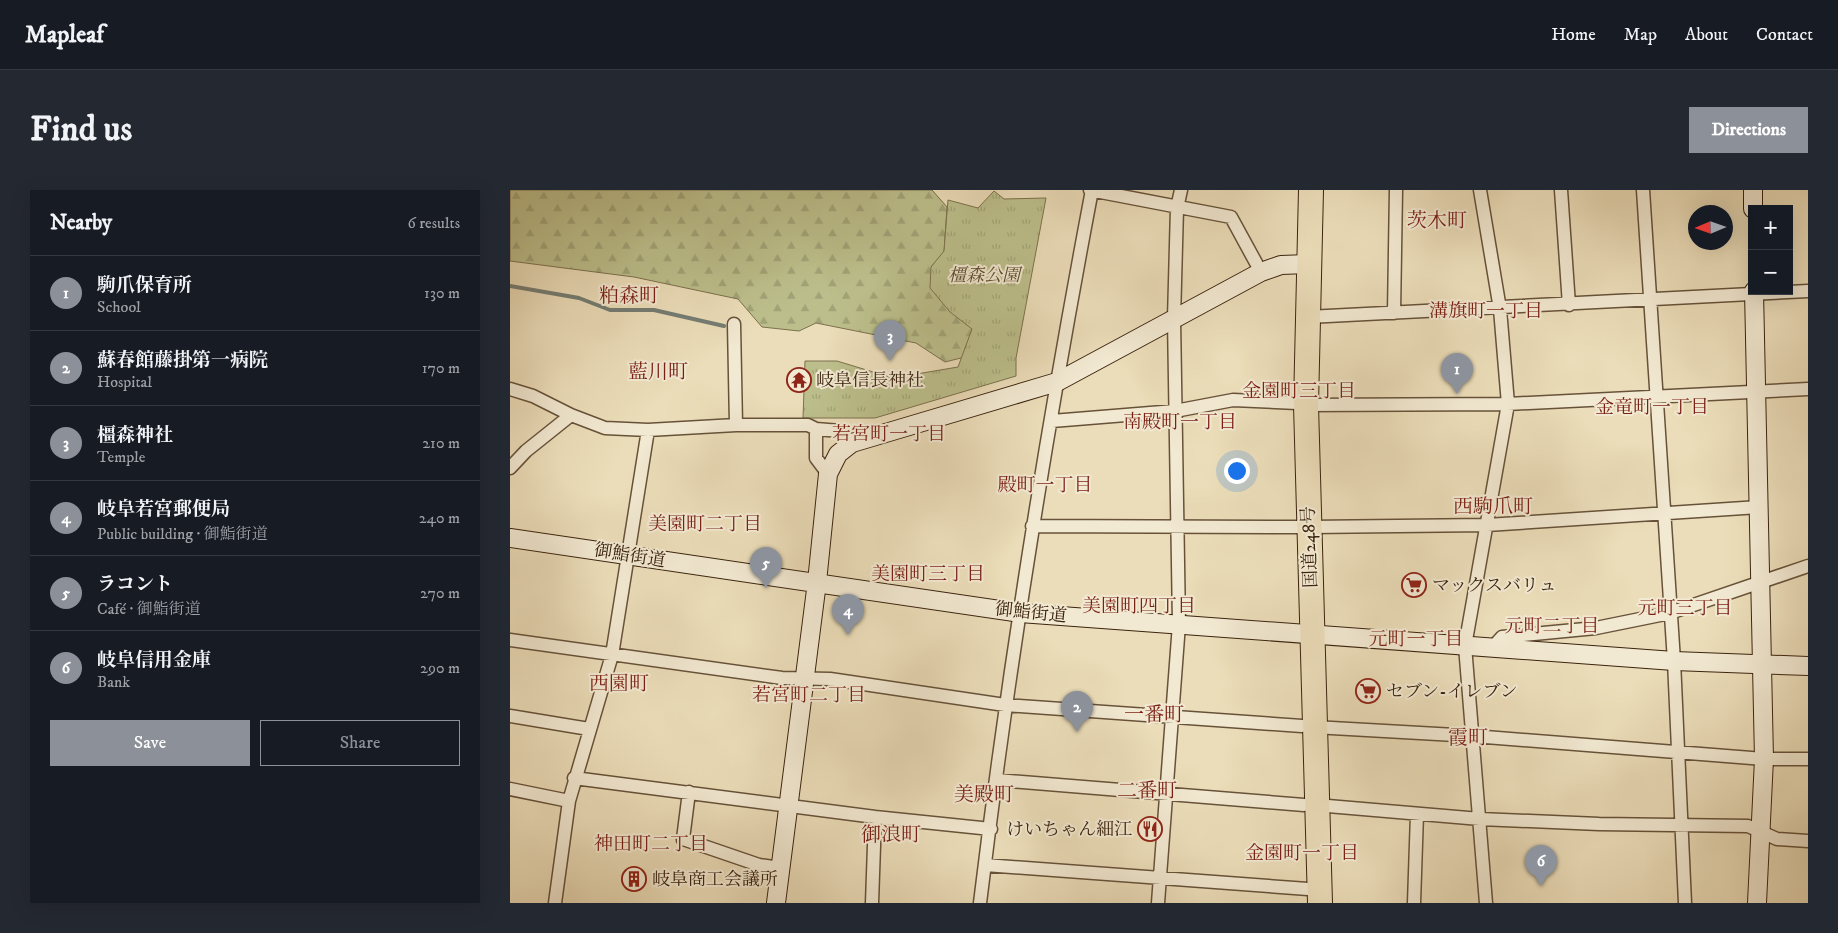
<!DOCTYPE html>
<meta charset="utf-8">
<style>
:root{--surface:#171b24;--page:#242831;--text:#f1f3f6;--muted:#9ea1a6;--line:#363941;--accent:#8c9099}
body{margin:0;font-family:"IM FELL DW Pica","Noto Serif JP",serif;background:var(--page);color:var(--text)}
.controls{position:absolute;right:15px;top:15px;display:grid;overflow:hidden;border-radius:0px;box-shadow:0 5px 20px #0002}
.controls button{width:45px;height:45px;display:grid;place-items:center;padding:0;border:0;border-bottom:1px solid var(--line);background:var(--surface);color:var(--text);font:25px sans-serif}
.compass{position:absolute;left:1178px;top:15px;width:45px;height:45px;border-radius:50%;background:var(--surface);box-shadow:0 5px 20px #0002;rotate:268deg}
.you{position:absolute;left:726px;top:280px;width:18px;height:18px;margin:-12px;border:4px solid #fff;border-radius:50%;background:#1a73e8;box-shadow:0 0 0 8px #1a73e833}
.badge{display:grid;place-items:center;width:32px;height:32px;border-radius:50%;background:var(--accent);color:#fff;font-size:16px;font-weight:700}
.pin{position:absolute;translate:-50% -41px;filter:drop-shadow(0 1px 2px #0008)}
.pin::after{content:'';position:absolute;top:26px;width:18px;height:15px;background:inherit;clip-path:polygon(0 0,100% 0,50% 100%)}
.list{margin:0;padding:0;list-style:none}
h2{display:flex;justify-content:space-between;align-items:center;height:65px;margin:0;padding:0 20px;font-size:21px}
h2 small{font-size:16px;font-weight:400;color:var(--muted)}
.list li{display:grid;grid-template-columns:32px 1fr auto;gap:15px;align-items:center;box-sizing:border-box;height:75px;padding:0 20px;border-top:1px solid var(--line)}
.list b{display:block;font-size:19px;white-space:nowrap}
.list p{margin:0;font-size:16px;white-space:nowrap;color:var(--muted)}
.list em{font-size:16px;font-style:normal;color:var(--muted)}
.actions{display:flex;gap:10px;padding:15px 20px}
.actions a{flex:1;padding:11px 0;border:1px solid var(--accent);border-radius:0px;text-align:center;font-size:18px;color:var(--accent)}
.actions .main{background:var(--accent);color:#fff}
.map{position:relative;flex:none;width:1298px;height:713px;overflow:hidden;border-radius:0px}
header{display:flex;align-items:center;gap:30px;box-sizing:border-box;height:70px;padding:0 25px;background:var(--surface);border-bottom:1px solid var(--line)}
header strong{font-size:24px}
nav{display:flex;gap:28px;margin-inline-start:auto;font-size:18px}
.intro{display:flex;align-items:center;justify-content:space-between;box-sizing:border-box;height:120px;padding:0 30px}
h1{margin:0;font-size:35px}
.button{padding:12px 22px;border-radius:0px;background:var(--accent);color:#fff;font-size:18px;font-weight:700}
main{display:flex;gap:30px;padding:0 30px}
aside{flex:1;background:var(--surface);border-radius:0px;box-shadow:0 5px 20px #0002}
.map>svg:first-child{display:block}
</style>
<header>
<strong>Mapleaf</strong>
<nav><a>Home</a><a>Map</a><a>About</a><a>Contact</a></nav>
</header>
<div class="intro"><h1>Find us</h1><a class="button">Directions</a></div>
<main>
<aside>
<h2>Nearby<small>6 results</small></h2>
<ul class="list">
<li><span class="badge">1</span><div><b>駒爪保育所</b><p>School</p></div><em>130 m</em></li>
<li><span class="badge">2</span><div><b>蘇春館藤掛第一病院</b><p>Hospital</p></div><em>170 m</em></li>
<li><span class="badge">3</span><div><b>橿森神社</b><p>Temple</p></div><em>210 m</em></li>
<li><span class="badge">4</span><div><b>岐阜若宮郵便局</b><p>Public building · 御鮨街道</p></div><em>240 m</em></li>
<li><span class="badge">5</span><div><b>ラコント</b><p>Café · 御鮨街道</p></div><em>270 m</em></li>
<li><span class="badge">6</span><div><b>岐阜信用金庫</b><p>Bank</p></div><em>290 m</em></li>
</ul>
<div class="actions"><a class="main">Save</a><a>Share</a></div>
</aside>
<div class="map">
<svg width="1298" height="713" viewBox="0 0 1298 713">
<defs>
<pattern id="forest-firs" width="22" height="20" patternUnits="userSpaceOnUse" patternTransform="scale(1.25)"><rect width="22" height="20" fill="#bcbf8c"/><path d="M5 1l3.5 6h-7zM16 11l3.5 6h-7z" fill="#a2a478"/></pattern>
<pattern id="park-tufts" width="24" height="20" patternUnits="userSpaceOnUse" patternTransform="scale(1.25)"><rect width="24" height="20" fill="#bcbf8c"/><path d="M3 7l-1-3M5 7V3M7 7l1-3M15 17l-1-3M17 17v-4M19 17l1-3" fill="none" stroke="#a2a478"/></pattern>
</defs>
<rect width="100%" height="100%" fill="#ebddb9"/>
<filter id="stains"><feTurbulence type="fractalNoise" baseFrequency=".004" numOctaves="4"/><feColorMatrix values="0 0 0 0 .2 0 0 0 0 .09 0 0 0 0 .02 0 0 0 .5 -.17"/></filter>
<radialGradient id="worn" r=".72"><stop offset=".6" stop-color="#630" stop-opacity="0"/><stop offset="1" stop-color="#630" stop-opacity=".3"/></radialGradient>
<path fill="url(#forest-firs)" stroke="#7c714d" d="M0,0H422L437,17L434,62L421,77L484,138L463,165L435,172L406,153L306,133L289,141L252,137L228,109L124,87L0,71Z"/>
<path fill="url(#park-tufts)" stroke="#7c714d" d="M484,1L494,9L536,8L506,168V186L365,228H293L295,171H327L383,188L448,177L462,139L440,122L420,98L421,77L434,61L438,10L468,18Z"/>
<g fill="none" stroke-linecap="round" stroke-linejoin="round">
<path stroke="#757e74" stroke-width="4" d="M0,96L69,108L100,120H144L214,136"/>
<defs>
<path id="street" d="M580,0L721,27L751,82
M970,0L990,119L998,214L955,456L976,713
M1051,0L1059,115
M1133,0L1164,471L1175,713
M884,123L886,0
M798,127L1298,101
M224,134L226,235
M0,199L23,206L61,225
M796,215L998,214L1298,199
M542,231L665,221L723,210L787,213
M306,239L330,241L342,253
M0,278L16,261L61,225L95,238L138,240L226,235H298L306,239V268L318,284
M522,336L788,337
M799,337L977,335L1249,317
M0,450L272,488L320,489L495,515L792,536
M982,458L992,447L1086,438L1160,423L1298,376
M0,526L79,539
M804,537L963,546L1254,569H1298
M64,588L365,627L481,639
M487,590L794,615
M0,599L59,611
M179,602L173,649L249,675L270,678
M806,615L970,629L1089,634L1238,636L1267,649L1298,651
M475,675L798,699
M45,713L59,611L102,465L138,240
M362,713L365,627
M470,713C499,474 537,237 582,0
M648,713L669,434L664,129L667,18L671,0
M904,713L907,624"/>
<path id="secondary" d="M1243,0V19
M1244,101L1254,569L1247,713
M0,348L510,423L1164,471L1298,476
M266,713L307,392L318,284L328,264L342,253L547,192L751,82L771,75L798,74"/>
<path id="highway" d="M801,0L796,215L810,713"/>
</defs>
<use href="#street" stroke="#675239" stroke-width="15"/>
<use href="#secondary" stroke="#3b230e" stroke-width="20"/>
<use href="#highway" stroke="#3b230e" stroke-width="26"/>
<use href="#street" stroke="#f2e9d2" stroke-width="12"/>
<use href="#secondary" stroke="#f2e9d2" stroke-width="18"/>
<use href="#highway" stroke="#ebddb9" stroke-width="24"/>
</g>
<defs>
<symbol id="temple-ring" viewBox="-11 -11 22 22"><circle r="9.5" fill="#f2e9d2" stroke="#8f2418" stroke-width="1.5"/><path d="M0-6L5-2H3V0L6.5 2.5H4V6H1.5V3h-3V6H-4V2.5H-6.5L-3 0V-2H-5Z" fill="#8f2418"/></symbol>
<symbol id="supermarket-ring" viewBox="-11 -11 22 22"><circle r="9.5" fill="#f2e9d2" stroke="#8f2418" stroke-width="1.5"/><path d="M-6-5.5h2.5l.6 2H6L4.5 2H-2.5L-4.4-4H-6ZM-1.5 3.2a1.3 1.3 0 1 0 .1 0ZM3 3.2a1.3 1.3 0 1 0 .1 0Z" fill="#8f2418"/></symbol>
<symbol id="restaurant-ring" viewBox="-11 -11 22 22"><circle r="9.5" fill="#f2e9d2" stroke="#8f2418" stroke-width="1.5"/><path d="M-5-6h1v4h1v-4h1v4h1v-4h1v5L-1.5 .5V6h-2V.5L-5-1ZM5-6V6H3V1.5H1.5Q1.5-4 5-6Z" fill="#8f2418"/></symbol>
<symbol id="building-ring" viewBox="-11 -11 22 22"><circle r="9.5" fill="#f2e9d2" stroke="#8f2418" stroke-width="1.5"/><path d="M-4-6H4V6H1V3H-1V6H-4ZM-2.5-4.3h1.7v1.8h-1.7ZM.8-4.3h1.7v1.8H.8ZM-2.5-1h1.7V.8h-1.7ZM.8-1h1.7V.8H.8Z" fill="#8f2418"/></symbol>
</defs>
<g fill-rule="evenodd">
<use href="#temple-ring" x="275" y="176" width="28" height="28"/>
<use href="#supermarket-ring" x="890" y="381" width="28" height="28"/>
<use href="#supermarket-ring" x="844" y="487" width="28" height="28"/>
<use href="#restaurant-ring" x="626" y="625" width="28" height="28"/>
<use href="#building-ring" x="110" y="675" width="28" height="28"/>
</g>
<g text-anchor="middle" stroke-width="4" stroke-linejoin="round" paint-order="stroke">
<g font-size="18" font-style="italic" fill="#5b4a2e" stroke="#f2e9d2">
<text x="474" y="91">橿森公園</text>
</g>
<g font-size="18" fill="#3b230e" stroke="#f2e9d2" text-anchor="start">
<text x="306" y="196">岐阜信長神社</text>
<text x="922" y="401">マックスバリュ</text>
<text x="876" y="507">セブン-イレブン</text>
<text x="622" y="645" text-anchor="end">けいちゃん細江</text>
<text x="142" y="695">岐阜商工会議所</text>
</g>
<g font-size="18" fill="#3b230e" stroke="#f2e9d2">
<text transform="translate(799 357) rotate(-92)" y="6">国道248号</text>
<text transform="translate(120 365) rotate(9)" y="6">御鮨街道</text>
<text transform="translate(521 422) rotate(6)" y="6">御鮨街道</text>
</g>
<g font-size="19" fill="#7a1f14" stroke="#f2e9d2">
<text x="976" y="127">溝旗町一丁目</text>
<text x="789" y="207">金園町三丁目</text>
<text x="1142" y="223">金竜町一丁目</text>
<text x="670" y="238">南殿町一丁目</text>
<text x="379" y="250">若宮町一丁目</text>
<text x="535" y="301">殿町一丁目</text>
<text x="195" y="340">美園町二丁目</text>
<text x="418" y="390">美園町三丁目</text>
<text x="629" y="422">美園町四丁目</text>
<text x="1175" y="424">元町三丁目</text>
<text x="1042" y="442">元町二丁目</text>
<text x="906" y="455">元町一丁目</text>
<text x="299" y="511">若宮町二丁目</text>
<text x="141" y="660">神田町二丁目</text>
<text x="792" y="669">金園町一丁目</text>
</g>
<g font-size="20" fill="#7a1f14" stroke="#f2e9d2">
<text x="927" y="37">茨木町</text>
<text x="119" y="112">粕森町</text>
<text x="148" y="188">藍川町</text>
<text x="983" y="323">西駒爪町</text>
<text x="109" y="500">西園町</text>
<text x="644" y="531">一番町</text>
<text x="958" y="554">霞町</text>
<text x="637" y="607">二番町</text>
<text x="474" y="611">美殿町</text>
<text x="381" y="651">御浪町</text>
</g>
</g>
<rect width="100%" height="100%" filter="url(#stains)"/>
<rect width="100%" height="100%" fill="url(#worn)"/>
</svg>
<div class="controls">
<button>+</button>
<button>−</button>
</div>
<svg class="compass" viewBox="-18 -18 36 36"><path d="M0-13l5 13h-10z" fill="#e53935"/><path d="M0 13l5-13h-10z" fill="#9ea1a6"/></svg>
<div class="you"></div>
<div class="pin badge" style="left:947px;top:204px">1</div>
<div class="pin badge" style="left:567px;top:542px">2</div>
<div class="pin badge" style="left:380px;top:171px">3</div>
<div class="pin badge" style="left:338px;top:445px">4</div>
<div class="pin badge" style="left:256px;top:398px">5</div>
<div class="pin badge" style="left:1031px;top:696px">6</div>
</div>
</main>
